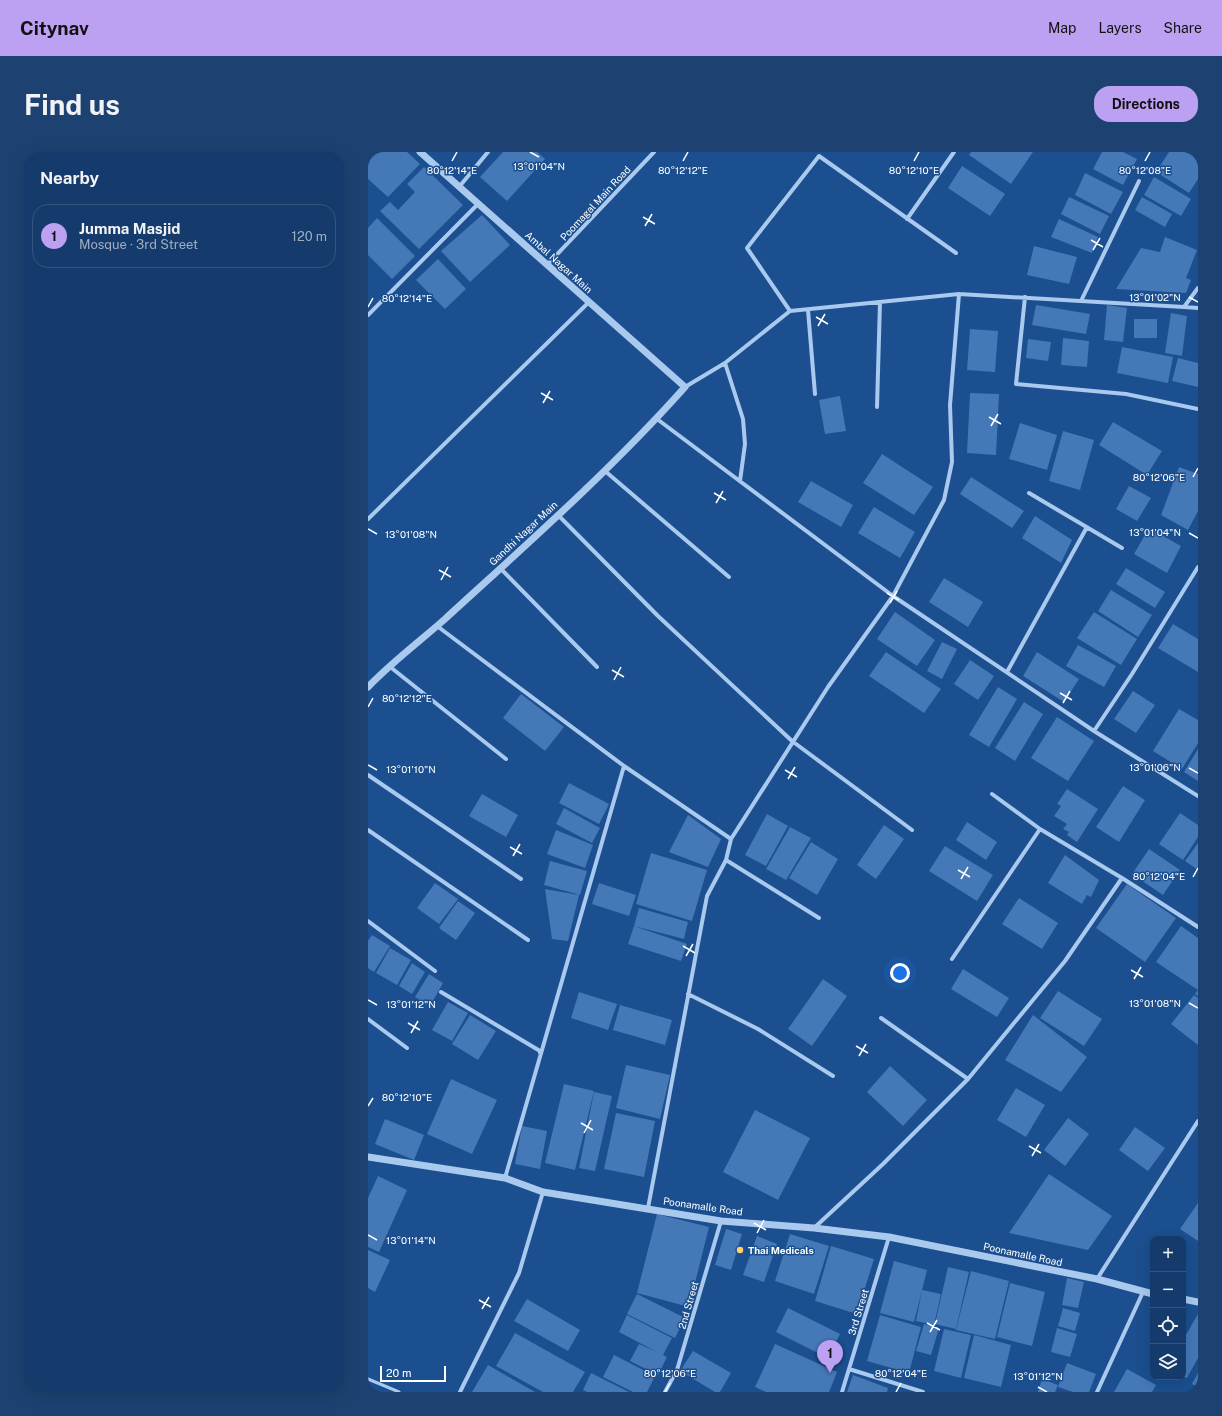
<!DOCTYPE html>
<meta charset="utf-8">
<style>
:root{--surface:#143b6b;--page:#1d4271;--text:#f1f3f6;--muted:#9dadc1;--line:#33557e;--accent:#bca0f2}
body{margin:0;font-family:"Public Sans",sans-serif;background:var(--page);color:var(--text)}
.controls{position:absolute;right:12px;bottom:12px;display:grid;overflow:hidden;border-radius:8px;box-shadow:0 4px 16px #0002}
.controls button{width:36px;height:36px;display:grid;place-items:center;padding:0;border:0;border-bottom:1px solid var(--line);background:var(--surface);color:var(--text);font:20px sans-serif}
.scale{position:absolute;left:12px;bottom:10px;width:66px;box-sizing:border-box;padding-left:4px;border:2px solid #fff;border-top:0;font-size:11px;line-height:14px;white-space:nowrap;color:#fff;-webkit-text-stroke:3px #1b4f8f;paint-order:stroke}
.you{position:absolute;left:532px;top:821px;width:14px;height:14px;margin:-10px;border:3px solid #fff;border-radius:50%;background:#1a73e8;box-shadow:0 0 0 6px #1a73e833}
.badge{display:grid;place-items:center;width:26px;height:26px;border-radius:50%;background:var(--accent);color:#111;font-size:13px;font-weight:700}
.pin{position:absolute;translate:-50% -33px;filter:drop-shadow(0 1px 2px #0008)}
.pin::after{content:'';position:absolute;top:21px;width:14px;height:12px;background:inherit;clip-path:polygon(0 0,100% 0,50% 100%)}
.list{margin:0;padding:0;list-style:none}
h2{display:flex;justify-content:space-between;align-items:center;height:52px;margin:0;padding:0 16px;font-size:17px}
h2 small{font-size:13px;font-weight:400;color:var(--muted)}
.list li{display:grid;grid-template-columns:26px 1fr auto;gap:12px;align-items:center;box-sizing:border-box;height:64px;margin:0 8px 8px;padding:0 8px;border:1px solid var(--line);border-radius:16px}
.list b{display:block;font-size:15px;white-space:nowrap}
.list p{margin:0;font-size:13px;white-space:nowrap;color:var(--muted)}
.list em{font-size:13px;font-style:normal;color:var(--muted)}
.icon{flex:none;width:22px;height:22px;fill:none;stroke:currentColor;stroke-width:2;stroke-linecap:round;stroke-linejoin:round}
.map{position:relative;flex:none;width:830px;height:1240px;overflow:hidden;border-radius:16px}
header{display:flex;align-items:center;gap:24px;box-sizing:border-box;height:56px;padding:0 20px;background:var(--accent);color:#111}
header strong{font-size:19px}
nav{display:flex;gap:22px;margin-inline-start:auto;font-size:14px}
.intro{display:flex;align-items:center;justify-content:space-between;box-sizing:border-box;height:96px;padding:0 24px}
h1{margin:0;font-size:28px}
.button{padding:10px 18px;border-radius:16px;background:var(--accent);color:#111;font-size:14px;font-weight:700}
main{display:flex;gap:24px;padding:0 24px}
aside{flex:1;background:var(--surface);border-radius:16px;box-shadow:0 4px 16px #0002}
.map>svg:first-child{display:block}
</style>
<header>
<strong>Citynav</strong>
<nav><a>Map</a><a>Layers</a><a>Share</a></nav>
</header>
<div class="intro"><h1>Find us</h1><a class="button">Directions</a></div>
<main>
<aside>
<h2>Nearby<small></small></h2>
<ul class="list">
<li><span class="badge">1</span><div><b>Jumma Masjid</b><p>Mosque · 3rd Street</p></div><em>120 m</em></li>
</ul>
</aside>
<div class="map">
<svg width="830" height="1240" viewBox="0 0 830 1240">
<rect width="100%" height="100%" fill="#1b4f8f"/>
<path fill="#4478b7" d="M4,0H39L52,12L20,45L0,27V4Z
M135,0H169L177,7L139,49L112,25Z
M603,0H665L643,32L601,3Z
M734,0H755L769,7L755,33L725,17Z
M801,0H830V27L821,41L788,20Z
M594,14L637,42L622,64L580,36Z
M56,15L95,53L51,97L12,59L22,50L30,58L47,40L39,32Z
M717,21L755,40L743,62L707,43Z
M786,25L823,47L813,64L776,43Z
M701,45L741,64L732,82L693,62Z
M774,45L804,62L797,75L767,58Z
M114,63L142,93L102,130L73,99Z
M9,66L47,104L24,127L0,103V76Z
M691,67L730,85L724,101L683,85Z
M797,85L829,98L818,126L823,128L818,141L748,137L773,96L792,100Z
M666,94L709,105L701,132L659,123Z
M70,107L98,137L77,157L48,128Z
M668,153L722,162L718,182L664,173Z
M739,153L759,156L755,190L736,188Z
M803,161L819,164L814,204L797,201Z
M766,167H789V186H766Z
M602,177L630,179L627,220L599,218Z
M695,186L721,189L719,215L693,213Z
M660,187L683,190L680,209L658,206Z
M754,195L805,205L800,231L749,221Z
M810,206L830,211V235L804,229Z
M602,241L631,242L628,303L599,301Z
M472,244L478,279L457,282L451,248Z
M745,270L794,299L779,323L731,293Z
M652,271L689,283L679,318L641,307Z
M695,279L726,288L712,338L681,329Z
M514,302L565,335L546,363L495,331Z
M811,315L830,322V359L820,378L793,363Z
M603,325L656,359L644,376L592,342Z
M443,329L485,353L473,375L430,350Z
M761,334L783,346L769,369L748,357Z
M506,355L547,380L532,406L490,381Z
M667,364L704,388L693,411L654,386Z
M781,376L813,394L799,421L766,402Z
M758,416L797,440L787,456L748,432Z
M576,426L615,450L600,475L561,450Z
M743,438L784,463L770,485L730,459Z
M527,460L567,488L549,514L509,487Z
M726,460L769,487L753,513L709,486Z
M805,472L830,487V520L790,496Z
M574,490L589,497L574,527L559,519Z
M710,493L748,514L736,535L698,514Z
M518,500L573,537L556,561L501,524Z
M669,500L711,527L696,550L655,524Z
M602,508L626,524L610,548L586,532Z
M630,535L649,547L621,595L601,583Z
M765,539L787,553L768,581L746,567Z
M153,542L196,575L177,599L135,566Z
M656,550L675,562L647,609L627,596Z
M811,557L830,568V591L814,617L785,599Z
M689,565L726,589L700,629L663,606Z
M830,597V629L816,620Z
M201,631L241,652L231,672L191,651Z
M755,634L777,648L751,690L728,675Z
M699,637L730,657L709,690L699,683L701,680L695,677L699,672L686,664L693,654L689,652Z
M114,642L150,663L138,685L101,664Z
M196,656L232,676L224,691L188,672Z
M812,661L830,673V685L815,708L791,692Z
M399,662L420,674L398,714L377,703Z
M320,663L353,687L340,715L301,700Z
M599,670L629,690L618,708L588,688Z
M516,673L536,687L508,727L489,713Z
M422,675L443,686L418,728L398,717Z
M188,678L225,693L217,716L179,702Z
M443,690L470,707L449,743L421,726Z
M830,691V718L817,709Z
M577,694L625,723L609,749L561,719Z
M781,697L812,718L795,743L764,722Z
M283,701L339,718L324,769L268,752Z
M697,703L731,728L723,745L719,743L714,752L680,731Z
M182,709L219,719L212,743L176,733Z
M67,731L90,747L71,772L49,756Z
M231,731L268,743L261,764L224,752Z
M759,732L808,766L777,810L728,776Z
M177,737L211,743L200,789L184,787Z
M651,746L690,771L674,797L634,772Z
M90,749L107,761L88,788L71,776Z
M271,756L320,770L316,787L266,774Z
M266,774L319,792L313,809L260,792Z
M813,774L830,786V844L827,842L830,838L788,810Z
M4,783L22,794L6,820L0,816V789Z
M22,796L43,808L29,833L8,821Z
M44,811L57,820L44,842L31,834Z
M595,817L641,846L629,865L583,837Z
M61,822L75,831L62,854L47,845Z
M455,827L479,844L444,894L420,877Z
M690,839L734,867L716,894L672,866Z
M211,840L249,852L240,878L203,866Z
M826,843L830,846V893L803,872Z
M80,850L100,861L84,889L64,878Z
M252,853L304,868L297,893L245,878Z
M102,863L128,879L110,908L84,892Z
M665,863L719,905L693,940L637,908Z
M258,913L302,923L292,967L248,956Z
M522,914L559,948L535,974L499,940Z
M83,927L129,948L104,1002L59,982Z
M196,932L226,939L207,1018L177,1011Z
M648,936L677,953L658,985L629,968Z
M226,940L244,944L227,1019L211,1016Z
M387,958L442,986L410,1048L355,1020Z
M248,961L287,969L276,1025L236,1017Z
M700,966L721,982L697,1014L676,998Z
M17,967L56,983L46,1008L7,992Z
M154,974L179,979L172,1017L147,1012Z
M767,975L797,996L780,1019L751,998Z
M681,1022L744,1064L720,1098L641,1081Z
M10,1024L39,1038L11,1100L0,1095V1046Z
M830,1051V1089L812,1077Z
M289,1062L341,1075L321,1155L269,1141Z
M358,1077L374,1082L363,1118L347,1113Z
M422,1082L461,1094L446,1142L407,1129Z
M389,1084L409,1092L396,1130L375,1123Z
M463,1094L506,1107L489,1162L447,1149Z
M0,1098L22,1108L7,1140L0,1136Z
M526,1109L559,1118L546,1170L512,1161Z
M580,1115L601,1120L588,1177L567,1172Z
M603,1119L641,1129L627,1187L588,1178Z
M699,1126L716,1130L710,1156L694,1153Z
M642,1131L677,1140L664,1194L629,1185Z
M554,1138L573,1142L566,1173L548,1169Z
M269,1142L317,1166L307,1186L259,1162Z
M159,1147L212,1178L200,1199L146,1169Z
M420,1156L472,1182L460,1206L408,1180Z
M695,1156L712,1161L707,1179L690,1174Z
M830,1162V1206L819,1226L815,1224V1188Z
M259,1163L304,1186L295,1203L299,1205L290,1223L262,1209L271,1192L289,1200L251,1180Z
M512,1163L553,1175L541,1221L499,1209Z
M556,1172L571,1176L563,1203L548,1199Z
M689,1176L709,1182L702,1205L683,1200Z
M576,1177L603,1183L593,1226L566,1219Z
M147,1181L217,1220L205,1240H175L128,1214Z
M606,1183L643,1193L633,1235L596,1226Z
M407,1192L469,1220L461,1240H398L387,1235Z
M325,1199L363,1221L352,1240H347L312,1219Z
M246,1203L287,1224L279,1240H265L235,1225Z
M699,1211L728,1222L721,1240H705L690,1235Z
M120,1213L167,1240H104Z
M759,1217L788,1233L784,1240H746Z
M223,1221L261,1240H219L215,1238Z
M830,1221V1235L824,1232Z
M485,1223L520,1236L519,1240H479Z
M674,1227L690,1233L687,1240H670Z"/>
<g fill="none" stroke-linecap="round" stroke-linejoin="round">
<path stroke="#a9c9ee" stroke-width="3" d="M0,1227L31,1240"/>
<path stroke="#a9c9ee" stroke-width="4" d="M91,35L120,0
M539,67L586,0
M179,113L286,0
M657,145L648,232L758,242L830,257
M713,149L771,29
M816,155L830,156
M440,158L447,242
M422,159L379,96L451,4L588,101
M0,163L110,52
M357,211L375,267L377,292L372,329
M317,235L357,211L422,159L591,142L816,155L830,136
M509,255L512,150
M289,267L525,444L726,579L830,644
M237,319L361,425
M661,341L754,396
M190,363L290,464L424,589L544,678
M0,367L221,150
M132,416L229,515
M69,474L256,614L363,687
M21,514L138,607
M639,520L719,375
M726,579L764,522L830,415
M0,623L153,727
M624,642L672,677
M0,678L160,788
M358,708L451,766
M0,769L67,819
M584,807L672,677L754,726L830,775
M73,840L172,899V901
M320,842L390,877L465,924
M513,866L600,927
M0,867L39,896
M137,1026L256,614
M280,1056L339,744L358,708L363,687L460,535L525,444L576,348L584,310L582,253L591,142
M446,1076L515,1012L600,927L697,809L754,726
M729,1127L830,969
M481,1217L555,1240
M92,1240L151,1121L175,1040
M297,1240L309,1218L353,1069
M474,1240L521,1085
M729,1240L775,1140"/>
<path stroke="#a9c9ee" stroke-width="7" d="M0,535C24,510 51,490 77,467C159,392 243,318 317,235L52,0
M0,1005L137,1026L175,1040L353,1069L446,1076L521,1085L729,1127L785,1142
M815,1147L830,1150"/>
</g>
<path fill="none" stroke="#fff" stroke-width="1.5" d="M162,0L171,5M84,9L89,0M315,9L320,0M546,9L551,0M777,9L782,0M275,65L287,72M277,74L284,62M723,88L735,95M725,98L732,86M821,145L830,150M0,155L5,146M448,165L460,172M450,174L457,162M173,241L185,248M175,251L182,239M621,265L633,272M623,274L630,262M825,325L830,316M346,341L358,348M348,351L355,339M0,377L9,382M821,381L830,386M71,418L83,425M73,428L80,415M519,441L531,448M522,451L529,439M244,518L256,525M246,528L253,515M692,541L704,548M695,551L702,539M0,555L5,546M0,613L9,618M821,616L830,621M417,618L429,625M420,627L427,615M142,695L154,702M145,704L152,692M590,718L602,725M825,725L830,716M593,727L600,715M315,794L327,801M318,804L325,792M763,818L775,825M766,827L773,815M0,848L9,853M821,851L830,856M40,871L52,878M43,881L50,869M488,894L500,901M491,904L498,892M0,954L5,946M213,971L225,978M216,981L223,968M661,994L673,1001M664,1004L671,992M386,1071L398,1078M389,1081L396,1068M0,1083L9,1088M111,1148L123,1155M114,1157L121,1145M559,1171L572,1178M562,1180L569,1168M670,1235L679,1240M297,1240L302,1231M528,1240L533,1231"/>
<circle fill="#ffd166" stroke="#1b4f8f" stroke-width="1.5" cx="372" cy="1098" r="4"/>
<g text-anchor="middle" stroke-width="3" stroke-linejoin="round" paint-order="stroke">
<g font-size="10" fill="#fff" stroke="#1b4f8f">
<text transform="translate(227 51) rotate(-47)" y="4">Poomagal Main Road</text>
<text transform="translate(191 110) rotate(42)" y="4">Ambal Nagar Main</text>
<text transform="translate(155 381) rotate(-43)" y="4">Gandhi Nagar Main</text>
<text transform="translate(335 1054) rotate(8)" y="4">Poonamalle Road</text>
<text transform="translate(655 1102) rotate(12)" y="4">Poonamalle Road</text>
<text transform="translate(320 1153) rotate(-74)" y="4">2nd Street</text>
<text transform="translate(490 1160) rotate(-73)" y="4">3rd Street</text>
</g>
<g font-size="10" font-weight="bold" fill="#fff" stroke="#1b4f8f" text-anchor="start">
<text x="380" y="1102">Thai Medicals</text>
</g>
</g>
<g font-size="10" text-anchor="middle" fill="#fff" stroke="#1b4f8f" stroke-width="3" stroke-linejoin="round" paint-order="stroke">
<text x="171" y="18">13°01'04"N</text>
<text x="84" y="22">80°12'14"E</text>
<text x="315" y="22">80°12'12"E</text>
<text x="777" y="22">80°12'08"E</text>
<text x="546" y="22">80°12'10"E</text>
<text x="787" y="149">13°01'02"N</text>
<text x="39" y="150">80°12'14"E</text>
<text x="791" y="329">80°12'06"E</text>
<text x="787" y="384">13°01'04"N</text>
<text x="43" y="386">13°01'08"N</text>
<text x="39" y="550">80°12'12"E</text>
<text x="787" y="619">13°01'06"N</text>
<text x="43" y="621">13°01'10"N</text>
<text x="791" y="728">80°12'04"E</text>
<text x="787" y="855">13°01'08"N</text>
<text x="43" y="856">13°01'12"N</text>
<text x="39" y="949">80°12'10"E</text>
<text x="43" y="1092">13°01'14"N</text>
<text x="302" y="1225">80°12'06"E</text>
<text x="533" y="1225">80°12'04"E</text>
<text x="670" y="1228">13°01'12"N</text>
</g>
</svg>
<div class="controls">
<button>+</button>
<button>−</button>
<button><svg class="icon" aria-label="locate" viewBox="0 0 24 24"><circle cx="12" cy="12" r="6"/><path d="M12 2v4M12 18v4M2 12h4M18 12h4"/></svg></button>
<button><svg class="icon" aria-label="layers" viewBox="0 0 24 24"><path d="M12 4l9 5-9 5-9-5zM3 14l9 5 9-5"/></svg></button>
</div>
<div class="scale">20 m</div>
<div class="you"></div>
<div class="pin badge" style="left:462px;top:1221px">1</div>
</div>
</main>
